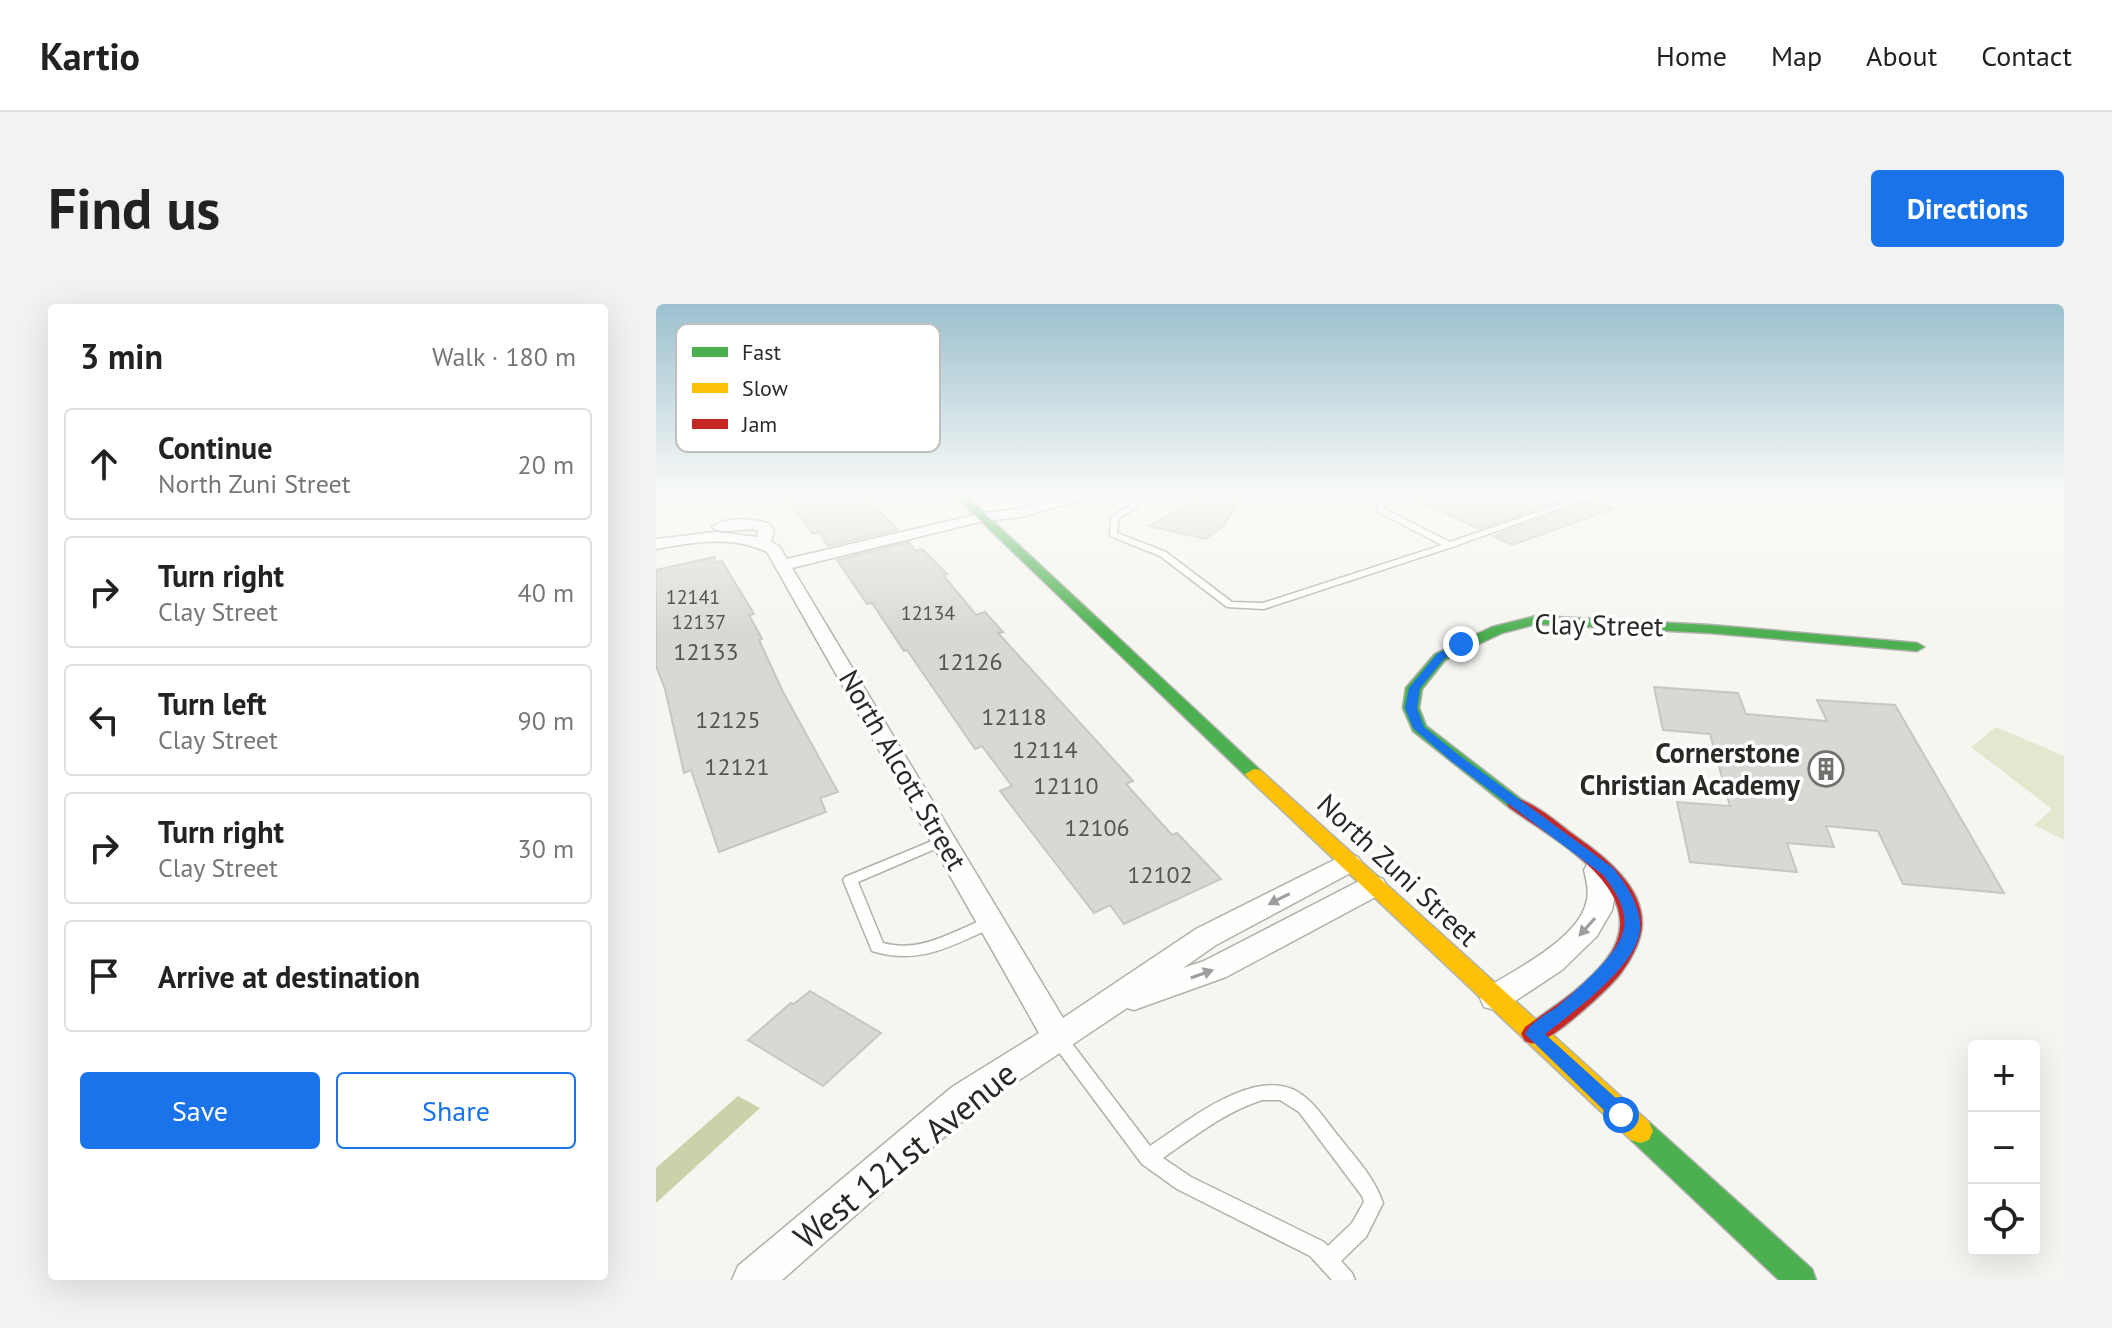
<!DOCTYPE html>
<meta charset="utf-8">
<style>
:root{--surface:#fff;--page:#f2f2f2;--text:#222;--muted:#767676;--line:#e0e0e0;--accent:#1a73e8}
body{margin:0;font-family:"PT Sans",sans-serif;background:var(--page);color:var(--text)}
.controls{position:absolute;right:24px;bottom:24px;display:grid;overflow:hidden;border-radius:8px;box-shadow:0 8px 32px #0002}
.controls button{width:72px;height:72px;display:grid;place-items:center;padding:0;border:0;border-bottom:2px solid var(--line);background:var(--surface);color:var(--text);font:40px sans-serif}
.stop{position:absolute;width:24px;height:24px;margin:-18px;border:6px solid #1a73e8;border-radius:50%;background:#fff}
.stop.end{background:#1a73e8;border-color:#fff;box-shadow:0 2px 8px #0008}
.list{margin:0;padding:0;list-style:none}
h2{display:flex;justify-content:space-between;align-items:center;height:104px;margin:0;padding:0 32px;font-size:34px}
h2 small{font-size:26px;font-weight:400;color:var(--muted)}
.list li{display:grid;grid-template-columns:52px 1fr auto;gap:24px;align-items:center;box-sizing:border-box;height:112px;margin:0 16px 16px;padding:0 16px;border:2px solid var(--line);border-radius:8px}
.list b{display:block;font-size:30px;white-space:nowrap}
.list p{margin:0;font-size:26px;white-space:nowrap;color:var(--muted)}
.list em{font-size:26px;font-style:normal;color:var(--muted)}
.actions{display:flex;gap:16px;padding:24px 32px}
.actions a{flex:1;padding:18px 0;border:2px solid var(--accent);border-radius:8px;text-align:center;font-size:28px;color:var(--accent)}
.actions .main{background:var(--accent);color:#fff}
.icon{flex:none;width:44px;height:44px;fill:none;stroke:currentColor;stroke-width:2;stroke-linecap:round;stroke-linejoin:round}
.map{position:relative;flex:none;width:1408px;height:976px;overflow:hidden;border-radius:8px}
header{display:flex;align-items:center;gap:48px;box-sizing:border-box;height:112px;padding:0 40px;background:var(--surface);border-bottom:2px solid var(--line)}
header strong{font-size:38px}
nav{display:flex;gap:44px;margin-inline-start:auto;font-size:28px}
.intro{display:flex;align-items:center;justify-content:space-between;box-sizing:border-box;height:192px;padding:0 48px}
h1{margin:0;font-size:56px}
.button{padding:20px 36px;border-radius:8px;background:var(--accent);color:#fff;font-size:28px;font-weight:700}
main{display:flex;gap:48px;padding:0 48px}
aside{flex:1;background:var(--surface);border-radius:8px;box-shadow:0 8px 32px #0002}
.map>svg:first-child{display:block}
</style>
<header>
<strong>Kartio</strong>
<nav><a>Home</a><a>Map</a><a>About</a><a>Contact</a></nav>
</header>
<div class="intro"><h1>Find us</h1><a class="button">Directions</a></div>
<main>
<aside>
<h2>3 min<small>Walk · 180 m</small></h2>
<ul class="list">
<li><svg class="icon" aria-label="ahead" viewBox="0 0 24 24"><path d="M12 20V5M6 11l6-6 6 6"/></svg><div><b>Continue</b><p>North Zuni Street</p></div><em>20 m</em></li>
<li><svg class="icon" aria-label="right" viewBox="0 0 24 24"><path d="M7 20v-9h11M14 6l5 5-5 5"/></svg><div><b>Turn right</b><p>Clay Street</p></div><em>40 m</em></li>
<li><svg class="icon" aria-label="left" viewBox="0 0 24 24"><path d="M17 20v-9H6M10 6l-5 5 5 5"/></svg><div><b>Turn left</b><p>Clay Street</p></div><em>90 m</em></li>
<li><svg class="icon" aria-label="right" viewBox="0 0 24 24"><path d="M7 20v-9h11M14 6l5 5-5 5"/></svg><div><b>Turn right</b><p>Clay Street</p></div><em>30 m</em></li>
<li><svg class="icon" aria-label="arrive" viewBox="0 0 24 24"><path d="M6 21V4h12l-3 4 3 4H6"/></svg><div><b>Arrive at destination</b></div></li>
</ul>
<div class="actions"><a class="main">Save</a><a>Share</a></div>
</aside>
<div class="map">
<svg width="1408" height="976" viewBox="0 0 1408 976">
<rect width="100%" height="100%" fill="#f5f6f0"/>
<path fill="#e2e7cd" d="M1340,423L1408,452V536L1378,521L1396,505L1315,443Z"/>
<path fill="#cbd2a9" d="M82,792L104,804L0,899V864Z"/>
<path fill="#d8d9d4" stroke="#c6c7c1" stroke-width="2" d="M129,192H208L242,226L172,242L163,228L157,230Z
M545,192H586L568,222L549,235L493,222Z
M753,192H918L823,225Z
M936,196L957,205L856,241L837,232Z
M253,238L260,247L266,245L291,270L287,271L320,311L329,308L347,328L342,329L477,477L470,480L516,531L521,529L565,575L468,620L454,601L438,609L344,487L356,482L326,442L319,445L251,346L248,347L216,299L211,300L181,256Z
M58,253L60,258L66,257L98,310L93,311L106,335L103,336L127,388L182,488L164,494L170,508L63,548L35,466L28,469L9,385L0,362V266Z
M998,383L1082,389L1090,410L1171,417L1161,396L1239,401L1348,589L1247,580L1222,527L1170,522L1178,543L1131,539L1141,568L1034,558L1021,498L1074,502L1054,430L1007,426Z
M154,687L225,729L167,782L92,736L135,699L138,700Z"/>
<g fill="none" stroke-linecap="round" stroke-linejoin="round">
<defs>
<path id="lane" d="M477,192H484L480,204L463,214L461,229L510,248L576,298L607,299L786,241L722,208L720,199L727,192H735L728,200L729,205L794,238L928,192H939L796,243L608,305L571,303L504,252L454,232L455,213L474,201Z
M288,532L294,536L293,539L202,578L227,639C267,650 299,625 335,613L340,614L342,618L340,622C296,641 265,662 216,647L187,576L189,573Z
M402,727L408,729L494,842C531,818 597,762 642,788C658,798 668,814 679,828C697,851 718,872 727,899L710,933L685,957L696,969L699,976H676L654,952L521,885L486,860L396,739L394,734L396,729ZM606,796H624L643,808L706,892L708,898L696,919L672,942L668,938L535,873L507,854C539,832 569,808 606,796Z"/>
<path id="street" d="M414,192H440L364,213L327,217L136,264L407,714L540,625L684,553L693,550L702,553L706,559L702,565L560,641L527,664L548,657L707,575L717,572L727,575L731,582L727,589L570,673L478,706L471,704L320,805L126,976H76L82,962L296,783L383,729L111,248C75,231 38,238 0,245V235L60,228L101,233L102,226C87,223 67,232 56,223C71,212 95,215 112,219L118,226L115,238L123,242L131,255L327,209L364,205Z
M941,557L950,559L960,586L956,606L941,632L906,666L850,703L839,706L828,703L824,694L828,685C858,667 917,637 929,603C934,589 931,579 928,566L932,559Z"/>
<path id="fast" d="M299,192H310L604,466L607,470L604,474H592Z
M880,312L1054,321L1261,339L1268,343L1261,347L1054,329L880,320L846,329L789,356L766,385L763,404L770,422L866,496L869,500L866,504H854L757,427L747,404L750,384L779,350L836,323Z
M984,815L993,818L1156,965L1160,976H1123L975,836L971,827L975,818Z"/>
<path id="slow" d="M598,465L604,466L993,818L997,827L993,836L984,839L975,836L592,474L589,470Z"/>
<path id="jam" d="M860,494C881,500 904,521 922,534C949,553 986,582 986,619C986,636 975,656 965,669C953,685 898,735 880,739C875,740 874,739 869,737L865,730L869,723C897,703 929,683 950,656C1002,589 898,536 854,504L851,500L854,496Z"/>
</defs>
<use href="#lane" stroke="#b0b1ac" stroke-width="3"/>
<use href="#street" stroke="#b0b1ac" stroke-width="3"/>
<use href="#fast" stroke="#b0b1ac" stroke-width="3"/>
<use href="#slow" stroke="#b0b1ac" stroke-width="3"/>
<use href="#jam" stroke="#b0b1ac" stroke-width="3"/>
<use href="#lane" fill="#fefefd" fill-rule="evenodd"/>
<use href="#street" fill="#fefefd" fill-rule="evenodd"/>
<use href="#fast" fill="#4caf50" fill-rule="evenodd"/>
<use href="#slow" fill="#ffc107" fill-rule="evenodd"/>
<use href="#jam" fill="#c62828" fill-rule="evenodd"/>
</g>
<defs><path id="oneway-solid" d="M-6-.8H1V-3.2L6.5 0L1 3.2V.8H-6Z" transform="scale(2)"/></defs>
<g fill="#9e9f9c">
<use href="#oneway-solid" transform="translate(623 595) rotate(153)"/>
<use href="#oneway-solid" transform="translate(931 623) rotate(132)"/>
<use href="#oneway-solid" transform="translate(546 670) rotate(-20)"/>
</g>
<linearGradient id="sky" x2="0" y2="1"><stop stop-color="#9cc0cf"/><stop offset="0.58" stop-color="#fafbf8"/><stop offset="1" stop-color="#fafbf8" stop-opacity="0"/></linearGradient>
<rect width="1408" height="329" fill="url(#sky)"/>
<path fill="#1a73e8" d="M802,338L811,340L788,355L764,384L761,404L768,423L804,452L957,564C971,581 989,608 983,632C974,667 917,708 889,730L972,805L975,811L972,817L965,819L959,817L869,730C875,718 891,710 902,702C915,691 927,680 939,668C973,633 980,613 947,571L795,457L757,424L749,404L753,384L781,350Z"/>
<defs>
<symbol id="building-ring" viewBox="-11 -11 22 22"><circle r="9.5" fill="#fff" stroke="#70716c" stroke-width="1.5"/><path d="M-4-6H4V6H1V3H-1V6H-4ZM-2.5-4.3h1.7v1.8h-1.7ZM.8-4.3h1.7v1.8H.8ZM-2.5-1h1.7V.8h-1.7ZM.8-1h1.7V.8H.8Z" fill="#70716c"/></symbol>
</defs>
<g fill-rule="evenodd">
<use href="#building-ring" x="1150" y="445" width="40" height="40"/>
</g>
<g text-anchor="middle" stroke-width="7" stroke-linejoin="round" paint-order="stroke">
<g font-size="20" fill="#555651">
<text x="37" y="300">12141</text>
<text x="272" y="316">12134</text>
<text x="43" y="325">12137</text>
</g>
<g font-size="24" fill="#555651">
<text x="50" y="356">12133</text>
<text x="314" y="366">12126</text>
<text x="358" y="421">12118</text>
<text x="72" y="424">12125</text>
<text x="389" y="454">12114</text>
<text x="81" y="471">12121</text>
<text x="410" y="490">12110</text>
<text x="441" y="532">12106</text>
<text x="504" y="579">12102</text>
</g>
<g font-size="28" fill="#292a25" stroke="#fff">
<text transform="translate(943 321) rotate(1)" y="10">Clay Street</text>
<text transform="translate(247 466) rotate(60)" y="10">North Alcott Street</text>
<text transform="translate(742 566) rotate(43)" y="10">North Zuni Street</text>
</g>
<g font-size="28" font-weight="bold" fill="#292a25" stroke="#fff" text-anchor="end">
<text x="1144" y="459">Cornerstone<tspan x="1144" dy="32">Christian Academy</tspan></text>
</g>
<g font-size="34" fill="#292a25" stroke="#fff">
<text transform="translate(249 851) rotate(-39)" y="12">West 121st Avenue</text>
</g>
</g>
<rect x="20" y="20" width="264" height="128" rx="12" fill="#fff" stroke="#bfbfbe" stroke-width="2"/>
<rect x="36" y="43" width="36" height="10" fill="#4caf50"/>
<rect x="36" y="79" width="36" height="10" fill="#ffc107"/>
<rect x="36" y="115" width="36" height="10" fill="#c62828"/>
<g font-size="22" fill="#292a25">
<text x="86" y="56">Fast</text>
<text x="86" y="92">Slow</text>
<text x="86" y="128">Jam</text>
</g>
</svg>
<div class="controls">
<button>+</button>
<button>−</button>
<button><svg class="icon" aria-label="locate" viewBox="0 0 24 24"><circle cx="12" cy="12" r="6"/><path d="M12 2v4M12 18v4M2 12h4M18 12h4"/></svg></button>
</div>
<div class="stop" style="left:965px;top:811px"></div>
<div class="stop end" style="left:805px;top:340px"></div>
</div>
</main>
